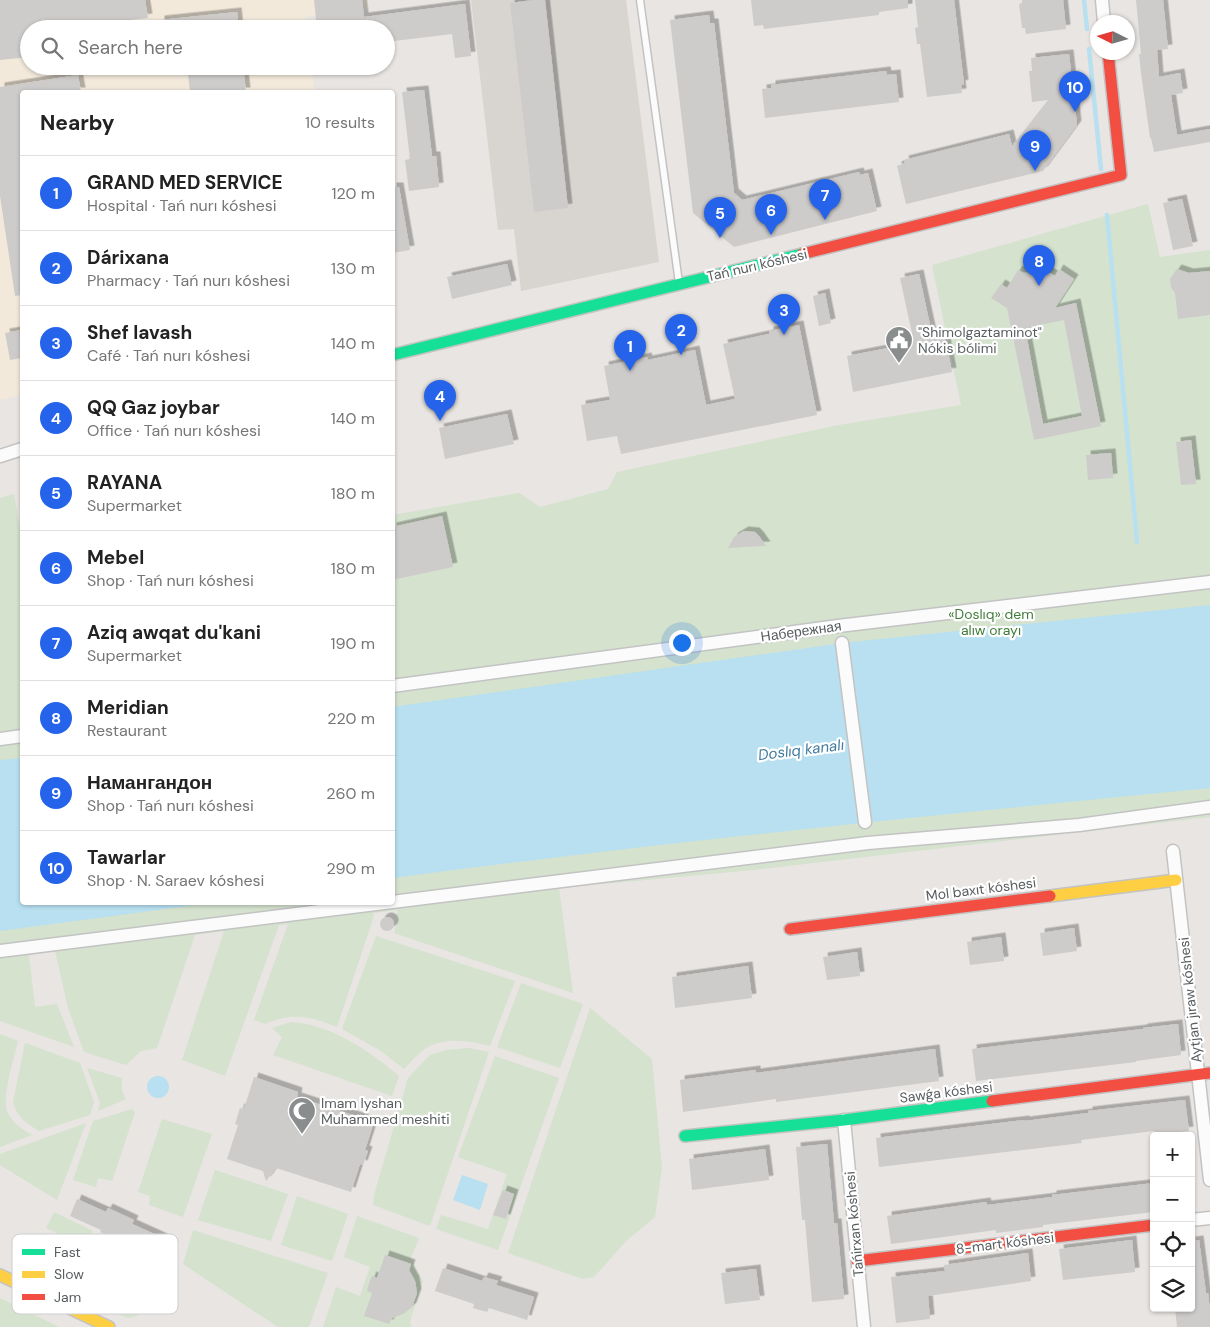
<!DOCTYPE html>
<meta charset="utf-8">
<style>
:root{--surface:#fff;--page:#f2f2f2;--text:#222;--muted:#767676;--line:#e0e0e0;--accent:#2563eb}
body{margin:0;font-family:"DM Sans",sans-serif;background:var(--page);color:var(--text)}
.controls{position:absolute;right:15px;bottom:15px;display:grid;overflow:hidden;border-radius:5px;box-shadow:0 1px 4px #0004}
.controls button{width:45px;height:45px;display:grid;place-items:center;padding:0;border:0;border-bottom:1px solid var(--line);background:var(--surface);color:var(--text);font:25px sans-serif}
.compass{position:absolute;left:1090px;top:15px;width:45px;height:45px;border-radius:50%;background:var(--surface);box-shadow:0 1px 4px #0004;rotate:275deg}
.you{position:absolute;left:681px;top:642px;width:18px;height:18px;margin:-12px;border:4px solid #fff;border-radius:50%;background:#1a73e8;box-shadow:0 0 0 8px #1a73e833}
.badge{display:grid;place-items:center;width:32px;height:32px;border-radius:50%;background:var(--accent);color:#fff;font-size:16px;font-weight:700}
.pin{position:absolute;translate:-50% -41px;filter:drop-shadow(0 1px 2px #0008)}
.pin::after{content:'';position:absolute;top:26px;width:18px;height:15px;background:inherit;clip-path:polygon(0 0,100% 0,50% 100%)}
.list{margin:0;padding:0;list-style:none}
h2{display:flex;justify-content:space-between;align-items:center;height:65px;margin:0;padding:0 20px;font-size:21px}
h2 small{font-size:16px;font-weight:400;color:var(--muted)}
.list li{display:grid;grid-template-columns:32px 1fr auto;gap:15px;align-items:center;box-sizing:border-box;height:75px;padding:0 20px;border-top:1px solid var(--line)}
.list b{display:block;font-size:19px;white-space:nowrap}
.list p{margin:0;font-size:16px;white-space:nowrap;color:var(--muted)}
.list em{font-size:16px;font-style:normal;color:var(--muted)}
.icon{flex:none;width:28px;height:28px;fill:none;stroke:currentColor;stroke-width:2;stroke-linecap:round;stroke-linejoin:round}
.map{position:relative;flex:none;width:1210px;height:1327px;overflow:hidden}
.search{position:absolute;background:var(--surface);box-shadow:0 1px 4px #0004;left:20px;top:20px;width:375px;height:55px;display:flex;align-items:center;gap:12px;box-sizing:border-box;padding:0 18px;border-radius:28px;color:var(--muted);font-size:19px}
.panel{position:absolute;background:var(--surface);box-shadow:0 1px 4px #0004;left:20px;top:90px;width:375px;height:815px;border-radius:5px}
.map>svg:first-child{display:block}
</style>
<div class="map">
<svg width="1210" height="1327" viewBox="0 0 1210 1327">
<defs>
<filter id="shadow"><feDropShadow dx="4.5" dy="-4.5" stdDeviation="0" flood-color="#0004"/></filter>
</defs>
<rect width="100%" height="100%" fill="#e8e5e2"/>
<path fill="#f2e9db" d="M0,0H367L368,9L305,17L306,29H29V66H311L315,92H22V395L0,400Z"/>
<path fill="#d8d5d0" d="M471,0H626L659,262L521,291L514,229L498,230Z"/>
<path fill="#d4e2ce" d="M1148,204L1160,257L1210,250V817L754,870L559,888L573,993L394,933L397,922V910L374,913L373,919L337,1027C310,1016 292,1012 265,1024L254,1020L288,924L279,925L225,1076L182,1060L224,931L195,935L157,1048L141,1051L126,1065L84,1052L68,1008L55,951L29,955L35,1007L57,1004L74,1047L0,1021V498L14,494L22,539V902H392L393,515L519,493L540,507L608,489L617,472L839,425L961,405L932,265Z
M376,936L515,981L490,1046C470,1041 447,1037 428,1047C419,1052 411,1062 404,1069L381,1051L342,1029Z
M521,983L583,1004L560,1068L497,1047Z
M590,1008L652,1059L662,1168L655,1217L626,1241L594,1277L583,1279L508,1253Z
M291,1022C332,1025 368,1050 399,1076L392,1096L273,1055L282,1037L272,1028Z
M0,1034L18,1041C14,1058 4,1090 6,1107C8,1120 21,1129 32,1135L0,1147Z
M25,1043L80,1063L94,1102L90,1115L39,1131C26,1123 17,1117 13,1102Z
M469,1048L489,1052L430,1226L373,1205L374,1195L408,1078L430,1055L446,1050Z
M495,1056L559,1078L498,1250L436,1229L441,1215L488,1229L507,1174L458,1157Z
M87,1068L122,1078V1091L126,1099L98,1111L100,1103Z
M132,1109L135,1112L112,1181L98,1178L96,1187L73,1180L93,1121Z
M162,1119L212,1134L183,1217L149,1205L150,1196L138,1192Z
M86,1123L57,1200L0,1165V1154Z
M215,1170L288,1194L271,1241L198,1220Z
M297,1196L348,1214L332,1261L281,1245Z
M54,1212L93,1231L85,1247L46,1228Z
M357,1216L419,1238L411,1258L423,1281L410,1321L411,1327H323L336,1287L360,1296L370,1267L344,1257Z
M193,1230L328,1273L309,1327H278L183,1264Z
M43,1234L82,1253L74,1270L35,1251Z
M100,1294L139,1314C128,1324 111,1310 100,1305L98,1300Z
M0,1298L55,1325L60,1327H0Z"/>
<path fill="#b8e0f1" d="M1210,605V788C937,815 664,842 393,878L392,707L842,643Z
M22,758V902L210,903L0,931V760Z
M147 1087a11 11 0 1 1 22 0a11 11 0 1 1-22 0Z
M462,1175L488,1184L480,1210L453,1200Z"/>
<g fill="none" stroke-linecap="round" stroke-linejoin="round">
<path stroke="#b8e0f1" stroke-width="4.5" d="M1084,0L1087,29
M1089,49L1101,169
M1107,215L1137,542"/>
</g>
<path fill="#cecccb" fill-rule="evenodd" filter="url(#shadow)" d="M0,0H145L148,18L113,22V20L29,29V57L0,60Z
M314,0H362L364,17L465,4L471,56L455,58L452,34L386,42V29H317Z
M533,0H545L568,208L534,212L510,3Z
M751,0H908V8L879,12V15L764,29L763,25L754,26Z
M915,0H954L964,84L961,85L962,93L927,97L920,44H917L915,28L918,27Z
M1022,0H1063L1066,29L1026,34L1025,28H1022L1019,4L1022,3Z
M1136,0H1163L1168,49L1157,50L1159,77L1180,73L1183,93L1171,95L1177,135L1210,129V142L1154,152L1151,138H1150L1141,73L1139,54H1141Z
M237,12L239,29H160V20Z
M709,15L710,23H714L734,193L742,200L859,172L860,175L868,173L877,211L734,247L693,213L670,20Z
M1069,54L1077,125L1043,171L906,204L897,166L905,163L904,160L1009,134L1012,146L1048,100L1032,102L1029,71H1032L1031,58Z
M187,66H243L246,92H190Z
M886,71L887,75L896,74L899,102L765,118L762,89L771,88V85Z
M78,75L81,92H22V295L15,296L0,196V87Z
M424,90L432,156H436L439,187L409,191L405,160L410,159L402,92Z
M392,187H399L410,250L392,253Z
M1182,199L1193,246L1173,250L1163,203Z
M507,264L512,285L452,299L447,277Z
M1039,266L1055,276L1059,269L1074,279L1055,308L1076,303L1101,426L1034,440L1007,308L991,298L1001,284L1007,288L1018,270L1024,273L1036,271ZM1064,320L1082,416L1043,424L1025,328Z
M1177,269L1189,273L1210,271V315L1178,319L1175,293L1171,288L1170,279Z
M919,274L933,339L945,337L952,372L853,392L847,356L914,343L900,278Z
M825,293L831,323L819,326L813,296Z
M799,325L817,415L621,454L617,436L587,441L581,405L610,400L604,366L647,357L648,360L695,350L706,405L735,399L723,344L769,334V331Z
M22,330V358L10,360L5,333Z
M507,414L514,444L445,459L439,428Z
M1191,440L1196,484L1181,485L1176,442Z
M1111,453L1113,478L1088,480L1086,455Z
M442,516L453,567L392,580V527Z
M744,531L755,532L759,536L766,546L728,548L734,537Z
M380 924a7 7 0 1 1 14 0a7 7 0 1 1-14 0Z
M1074,928L1077,951L1043,956L1040,933Z
M1001,937L1004,961L970,965L967,942Z
M857,952L860,976L827,980L823,957Z
M748,966L752,998L675,1008L672,977Z
M1178,1024L1181,1055L1136,1061V1062L976,1081L972,1049L1143,1029V1028Z
M935,1049L939,1081L776,1102V1099L683,1112L680,1080L756,1070V1073Z
M254,1077L298,1092L297,1097L374,1122L365,1150L368,1151L363,1165L360,1164L351,1192L276,1168L266,1181L263,1171L227,1159L238,1125L235,1124L240,1108L244,1109Z
M1185,1100L1189,1131L1155,1135L1154,1131L1081,1140L1082,1143L879,1167L876,1138L1025,1120V1121L1088,1113V1111Z
M827,1144L834,1223H837L844,1299L812,1302L805,1220H802L796,1147Z
M765,1149L769,1180L692,1190L689,1159Z
M1154,1183V1212L1043,1225V1227L996,1233V1230L891,1244L887,1216L986,1202L987,1205L1052,1197V1195Z
M503,1190L514,1194L506,1219L493,1215Z
M77,1199L106,1212L108,1208L134,1220L132,1224L163,1238L157,1252L149,1249L148,1250L122,1239L121,1242L100,1232L101,1230L70,1216Z
M1132,1240L1135,1272L1063,1280L1059,1249Z
M1199,1240L1206,1293H1208L1210,1311V1327H1177L1175,1308H1191V1241Z
M1028,1253L1031,1281L928,1296L930,1319L896,1323L891,1277L945,1271L944,1265Z
M385,1255L411,1264L409,1270L415,1281L417,1293L412,1307L403,1314L392,1318L389,1324L364,1316L372,1293L367,1291L369,1283L372,1276L377,1278Z
M443,1268L482,1281L484,1277L498,1281L496,1285L534,1297L527,1320L489,1308L487,1312L473,1308L474,1304L435,1291Z
M756,1269L760,1300L725,1304L721,1273Z"/>
<g fill="none" stroke-linecap="round" stroke-linejoin="round">
<defs>
<path id="lane" d="M640,0L679,283"/>
<path id="street" d="M1102,0L1104,22
M0,456L22,449
M842,643L865,822
M392,686L838,626L1210,582
M0,739L22,736
M1173,851L1210,1180
M392,902L868,843L1079,825L1210,807
M0,951L392,902
M844,1120L864,1327
M1191,1220L1210,1218"/>
<path id="fast" d="M392,355L802,254
M685,1136L844,1120L992,1101"/>
<path id="slow" d="M1050,896L1176,880
M0,1275L109,1327"/>
<path id="jam" d="M802,254L1121,175L1108,52
M790,929L1050,896
M992,1101L1210,1073
M857,1261L1154,1225"/>
</defs>
<use href="#lane" stroke="#c3c3c3" stroke-width="9"/>
<use href="#street" stroke="#c3c3c3" stroke-width="15"/>
<use href="#fast" stroke="#c3c3c3" stroke-width="14"/>
<use href="#slow" stroke="#c3c3c3" stroke-width="14"/>
<use href="#jam" stroke="#c3c3c3" stroke-width="14"/>
<use href="#lane" stroke="#fcfbfb" stroke-width="6"/>
<use href="#street" stroke="#fcfbfb" stroke-width="12"/>
<use href="#fast" stroke="#16e098" stroke-width="11"/>
<use href="#slow" stroke="#ffcf43" stroke-width="11"/>
<use href="#jam" stroke="#f24e42" stroke-width="11"/>
</g>
<defs>
<symbol id="civic-pin" viewBox="-11 -11 22 30"><path d="M0 17L-7.5 6A9.5 9.5 0 1 1 7.5 6Z" fill="#8a8d8d" stroke="#fff"/><path d="M-.6-6.5H3V-4.5H.6V-3L4-1V1h2V6H-6V1h2V-1L-.6-3ZM-1.2 2.5V6h2.4V2.5Z" fill="#fff"/></symbol>
<symbol id="mosque-pin" viewBox="-11 -11 22 30"><path d="M0 17L-7.5 6A9.5 9.5 0 1 1 7.5 6Z" fill="#8a8d8d" stroke="#fff"/><path d="M3.5-4.9A6 6 0 1 0 3.5 4.9A5 5 0 1 1 3.5-4.9Z" fill="#fff"/></symbol>
</defs>
<g fill-rule="evenodd">
<use href="#civic-pin" x="883" y="324" width="32" height="43"/>
<use href="#mosque-pin" x="286" y="1095" width="32" height="43"/>
</g>
<g text-anchor="middle" stroke-width="4.5" stroke-linejoin="round" paint-order="stroke">
<g font-size="14" fill="#585d5f" stroke="#fff">
<text transform="translate(757 265) rotate(-13)" y="5">Tań nurı kóshesi</text>
<text transform="translate(801 631) rotate(-8)" y="5">Набережная</text>
<text transform="translate(981 889) rotate(-7)" y="5">Mol baxıt kóshesi</text>
<text transform="translate(1190 1000) rotate(-96)" y="5">Aytjan jıraw kóshesi</text>
<text transform="translate(946 1092) rotate(-7)" y="5">Sawǵa kóshesi</text>
<text transform="translate(854 1224) rotate(-95)" y="5">Tańirxan kóshesi</text>
<text transform="translate(1005 1243) rotate(-7)" y="5">8-mart kóshesi</text>
</g>
<g font-size="14" fill="#585d5f" stroke="#fff" text-anchor="start">
<text x="918" y="337">"Shimolgaztaminot"<tspan x="918" dy="16">Nókis bólimi</tspan></text>
<text x="321" y="1108">Imam Iyshan<tspan x="321" dy="16">Muhammed meshiti</tspan></text>
</g>
<g font-size="14" fill="#417d3a" stroke="#fff">
<text x="991" y="619">«Doslıq» dem<tspan x="991" dy="16">alıw orayı</tspan></text>
</g>
<g font-size="15" font-style="italic" fill="#417b9e" stroke="#fff">
<text transform="translate(801 750) rotate(-7)" y="5">Doslıq kanalı</text>
</g>
</g>
<rect x="12" y="1234" width="166" height="80" rx="8" fill="#fff" stroke="#cdcecf" stroke-width="1"/>
<rect x="22" y="1249" width="23" height="6" fill="#16e098"/>
<rect x="22" y="1271" width="23" height="7" fill="#ffcf43"/>
<rect x="22" y="1294" width="23" height="6" fill="#f24e42"/>
<g font-size="14" fill="#585d5f">
<text x="54" y="1257">Fast</text>
<text x="54" y="1279">Slow</text>
<text x="54" y="1302">Jam</text>
</g>
</svg>
<div class="controls">
<button>+</button>
<button>−</button>
<button><svg class="icon" aria-label="locate" viewBox="0 0 24 24"><circle cx="12" cy="12" r="6"/><path d="M12 2v4M12 18v4M2 12h4M18 12h4"/></svg></button>
<button><svg class="icon" aria-label="layers" viewBox="0 0 24 24"><path d="M12 4l9 5-9 5-9-5zM3 14l9 5 9-5"/></svg></button>
</div>
<svg class="compass" viewBox="-18 -18 36 36"><path d="M0-13l5 13h-10z" fill="#e53935"/><path d="M0 13l5-13h-10z" fill="#767676"/></svg>
<div class="you"></div>
<div class="pin badge" style="left:630px;top:371px">1</div>
<div class="pin badge" style="left:681px;top:355px">2</div>
<div class="pin badge" style="left:784px;top:335px">3</div>
<div class="pin badge" style="left:440px;top:421px">4</div>
<div class="pin badge" style="left:720px;top:238px">5</div>
<div class="pin badge" style="left:771px;top:235px">6</div>
<div class="pin badge" style="left:825px;top:220px">7</div>
<div class="pin badge" style="left:1039px;top:286px">8</div>
<div class="pin badge" style="left:1035px;top:171px">9</div>
<div class="pin badge" style="left:1075px;top:112px">10</div>
<div class="search"><svg class="icon" aria-label="search" viewBox="0 0 24 24"><circle cx="10" cy="10" r="6"/><path d="M15 15l6 6"/></svg>Search here</div>
<section class="panel">
<h2>Nearby<small>10 results</small></h2>
<ul class="list">
<li><span class="badge">1</span><div><b>GRAND MED SERVICE</b><p>Hospital · Tań nurı kóshesi</p></div><em>120 m</em></li>
<li><span class="badge">2</span><div><b>Dárixana</b><p>Pharmacy · Tań nurı kóshesi</p></div><em>130 m</em></li>
<li><span class="badge">3</span><div><b>Shef lavash</b><p>Café · Tań nurı kóshesi</p></div><em>140 m</em></li>
<li><span class="badge">4</span><div><b>QQ Gaz joybar</b><p>Office · Tań nurı kóshesi</p></div><em>140 m</em></li>
<li><span class="badge">5</span><div><b>RAYANA</b><p>Supermarket</p></div><em>180 m</em></li>
<li><span class="badge">6</span><div><b>Mebel</b><p>Shop · Tań nurı kóshesi</p></div><em>180 m</em></li>
<li><span class="badge">7</span><div><b>Aziq awqat du'kani</b><p>Supermarket</p></div><em>190 m</em></li>
<li><span class="badge">8</span><div><b>Meridian</b><p>Restaurant</p></div><em>220 m</em></li>
<li><span class="badge">9</span><div><b>Намангандон</b><p>Shop · Tań nurı kóshesi</p></div><em>260 m</em></li>
<li><span class="badge">10</span><div><b>Tawarlar</b><p>Shop · N. Saraev kóshesi</p></div><em>290 m</em></li>
</ul>
</section>
</div>
